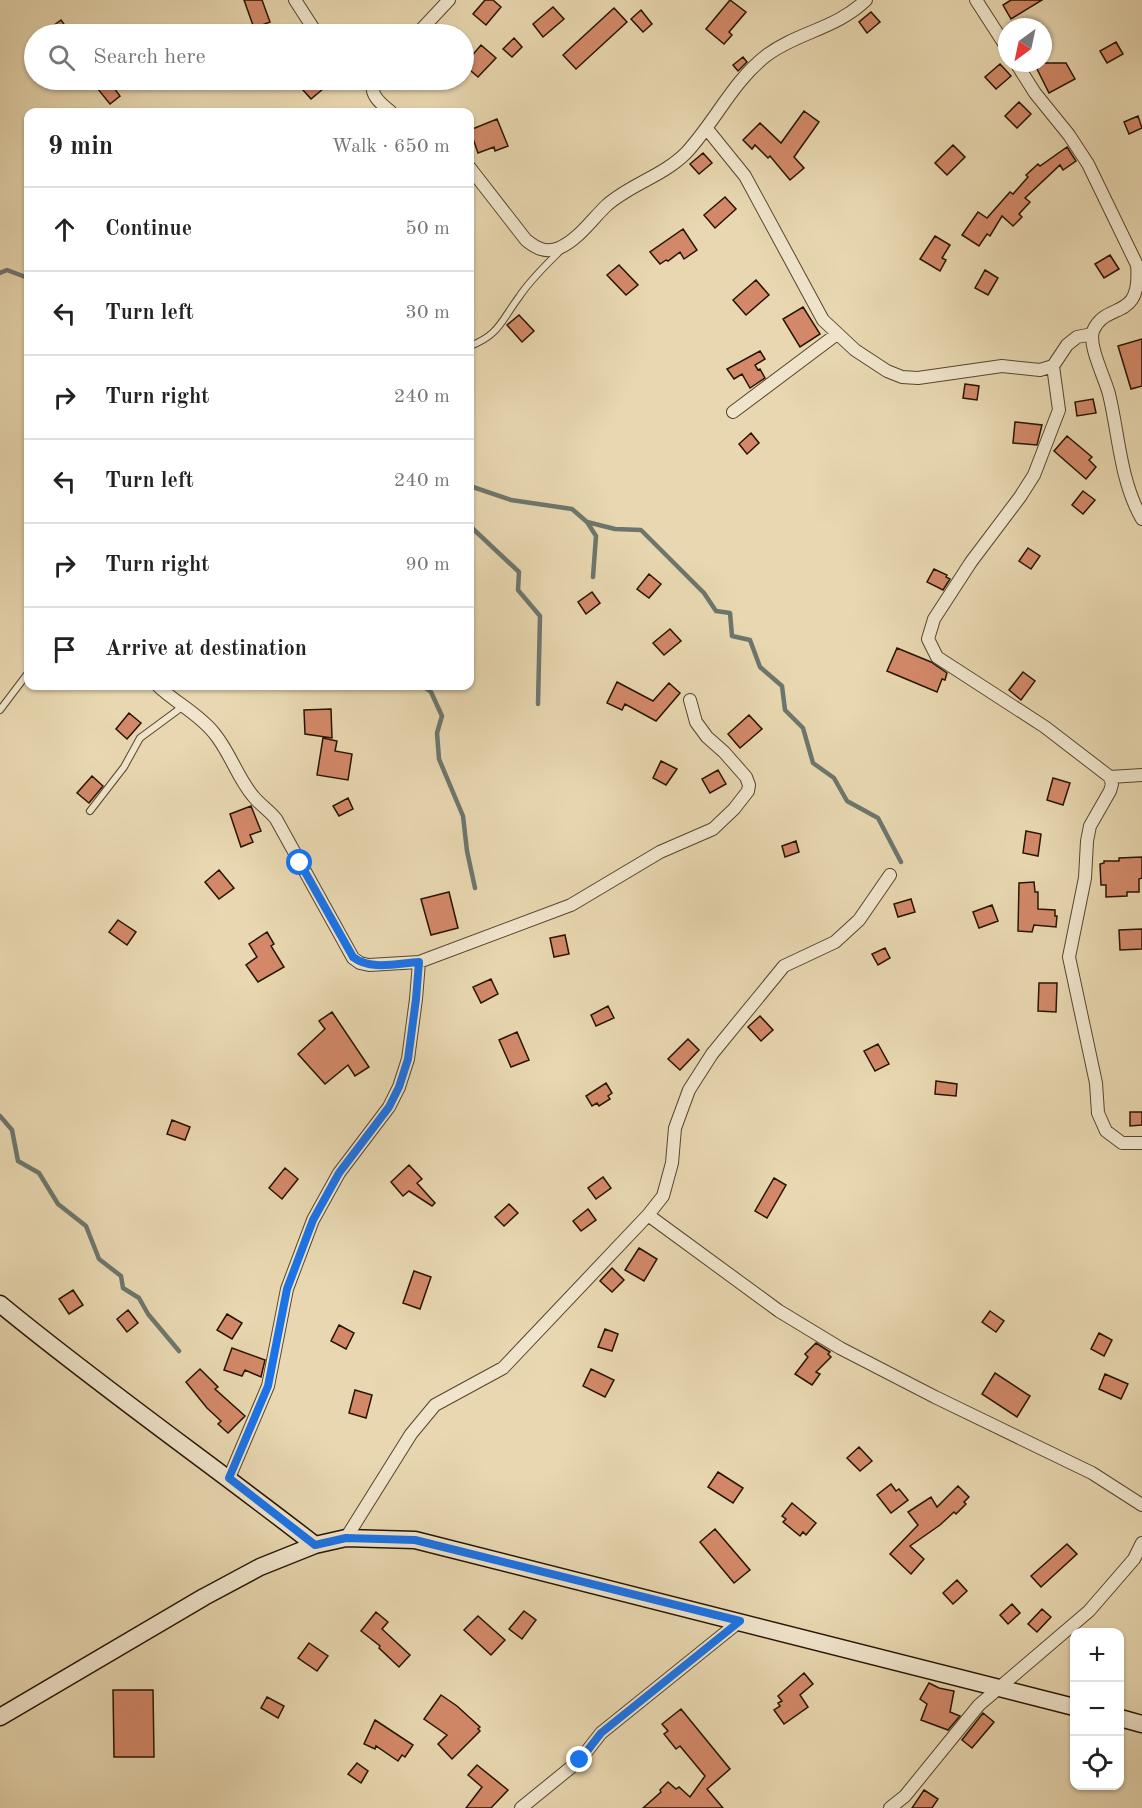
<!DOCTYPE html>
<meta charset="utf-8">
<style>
:root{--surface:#fff;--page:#f6f6f6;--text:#222;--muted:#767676;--line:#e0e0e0}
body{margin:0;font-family:"Old Standard TT",serif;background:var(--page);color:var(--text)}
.controls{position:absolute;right:18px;bottom:18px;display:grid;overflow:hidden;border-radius:12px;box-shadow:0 2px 4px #0004}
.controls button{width:54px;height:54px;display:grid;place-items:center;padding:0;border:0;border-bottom:2px solid var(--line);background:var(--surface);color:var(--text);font:30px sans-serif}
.compass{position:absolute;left:998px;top:18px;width:54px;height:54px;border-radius:50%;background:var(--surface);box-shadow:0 2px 4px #0004;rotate:213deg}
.stop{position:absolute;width:18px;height:18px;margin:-14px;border:4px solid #1a73e8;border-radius:50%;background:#fff}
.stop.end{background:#1a73e8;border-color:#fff;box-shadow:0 2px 6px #0008}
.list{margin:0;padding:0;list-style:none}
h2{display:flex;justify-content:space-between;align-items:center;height:78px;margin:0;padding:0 24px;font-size:26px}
h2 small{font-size:20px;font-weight:400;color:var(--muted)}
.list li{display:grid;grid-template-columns:39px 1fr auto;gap:18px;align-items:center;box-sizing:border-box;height:84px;padding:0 24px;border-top:2px solid var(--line)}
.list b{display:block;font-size:22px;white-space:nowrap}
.list em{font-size:20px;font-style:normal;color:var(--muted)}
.icon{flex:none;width:33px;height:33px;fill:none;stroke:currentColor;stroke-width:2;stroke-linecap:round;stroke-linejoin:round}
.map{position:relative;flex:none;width:1142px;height:1808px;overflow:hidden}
.search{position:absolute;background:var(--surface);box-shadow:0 2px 4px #0004;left:24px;top:24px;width:450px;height:66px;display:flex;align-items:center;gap:15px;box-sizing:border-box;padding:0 21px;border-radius:33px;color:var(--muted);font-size:22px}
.panel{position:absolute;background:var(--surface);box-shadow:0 2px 4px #0004;left:24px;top:108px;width:450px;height:582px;border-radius:12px}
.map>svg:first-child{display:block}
</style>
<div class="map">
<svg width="1142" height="1808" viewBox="0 0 1142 1808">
<rect width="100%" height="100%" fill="#e8d7b0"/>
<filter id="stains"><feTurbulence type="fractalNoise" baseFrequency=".00333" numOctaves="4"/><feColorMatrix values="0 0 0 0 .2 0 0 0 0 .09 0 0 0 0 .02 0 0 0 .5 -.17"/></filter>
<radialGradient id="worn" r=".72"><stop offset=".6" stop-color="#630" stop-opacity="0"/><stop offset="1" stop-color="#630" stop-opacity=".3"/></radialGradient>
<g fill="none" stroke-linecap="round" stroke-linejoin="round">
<path stroke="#6c766d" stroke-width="4.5" d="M0,273L7,270L28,278
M470,486L511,500L572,509L587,522L615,529L641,530L704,593L716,611L730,613L732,636L750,640L760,667L782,686L785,710L803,728L813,763L834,778L847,801L878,818L901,862
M587,522L596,536L593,577
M470,526L519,572L518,590L540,616L538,704
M423,686L431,692L442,716L437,733L439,759L463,816L467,851L475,888
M0,1116L12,1130L18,1161L39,1173L58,1204L86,1226L99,1259L121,1276L123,1288L139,1298L148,1314L179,1351"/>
</g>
<path fill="#d38969" stroke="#261400" stroke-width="1.5" d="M244,0H262L270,22L254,28Z
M485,0H493L501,7L486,25L473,14Z
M730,0L746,12L729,32L732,35L724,44L706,29Z
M1011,0H1042L1011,19L1003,5Z
M553,7L564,19L543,37L533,24Z
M614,8L627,22L576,69L563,55Z
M641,10L652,24L643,32L631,19Z
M871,12L880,22L867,33L859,22Z
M61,20L71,34H42Z
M514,38L522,47L512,57L503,49Z
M1116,42L1123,54L1107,63L1100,51Z
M481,45L496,58L478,77L464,65Z
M743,57L747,62L738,71L733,65Z
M1034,63H1066L1075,79L1049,93Z
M1000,64L1011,76L996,89L985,77Z
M108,80L120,96L110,104L97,88Z
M294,80H315L323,89L311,99Z
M1019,102L1031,114L1017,128L1005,116Z
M804,111L819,122L794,157L804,168L790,180L770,156L768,158L755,145L752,149L743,140L760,123L781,143Z
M1138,116L1142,128L1129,134L1124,122Z
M497,119L508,146L495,151L494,147L478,153L470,130Z
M953,145L965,157L947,175L935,163Z
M1067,147L1076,161L1063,170L1060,165L1025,198L1030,202L1019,214L1022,217L1013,226L1002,216L990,236L987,234L979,246L962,235L978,212L987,218L1010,192L1013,194L1028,177L1026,175L1038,164L1040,166Z
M703,153L712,163L699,174L690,164Z
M725,197L736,209L715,228L704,215Z
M683,229L697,250L684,259L680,252L668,261L666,260L660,264L650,252Z
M935,236L950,245L942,258L946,260L940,271L920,259Z
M1110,255L1119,269L1104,278L1095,264Z
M619,265L638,285L626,295L607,275Z
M985,270L998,278L988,295L975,288Z
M756,280L769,295L746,315L733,300Z
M803,307L820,334L800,347L783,319Z
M519,315L534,331L522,342L507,325Z
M1142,339V386L1131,389L1118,346Z
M760,351L765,359L755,365L758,370L760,369L765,378L750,388L742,374L734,379L727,369Z
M965,384L979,386L977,400L963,398Z
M1093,399L1096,413L1077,416L1075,402Z
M1015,422L1042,425L1037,445L1013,443Z
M751,433L759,443L747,454L739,444Z
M1067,436L1092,457L1089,460L1096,467L1086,479L1054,451Z
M1083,491L1095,500L1083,514L1072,505Z
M1028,548L1040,556L1031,569L1019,561Z
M934,569L947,575L946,577L950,579L943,590L927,582Z
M649,574L661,584L649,598L637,589Z
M592,592L600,603L586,614L578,602Z
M670,629L681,641L664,655L653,643Z
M897,648L931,662L947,673L945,680L942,679L937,692L887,671Z
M1023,672L1035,681L1021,700L1009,690Z
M617,682L653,701L669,683L680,693L656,721L625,704L622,710L607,703Z
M331,709L332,738L305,734L304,710Z
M129,713L141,723L127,739L116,729Z
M749,715L762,729L740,748L728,734Z
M323,738L337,741L335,751L352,754L348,780L317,775Z
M661,761L677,769L666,785L653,778Z
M718,770L726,784L710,793L702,779Z
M92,776L103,786L89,803L77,793Z
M1053,778L1070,783L1063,805L1047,800Z
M348,798L353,809L339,816L333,806Z
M251,806L261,831L250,835L253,842L241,847L230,814Z
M1026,831L1041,834L1038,856L1023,853Z
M796,841L799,852L785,857L782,846Z
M1142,857V878L1139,879V892H1127V896L1106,897V885H1101L1100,864L1104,863V861H1119V858Z
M219,870L234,888L219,899L205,882Z
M1034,882L1035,892H1038V909L1055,910V916H1057L1056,927L1034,925L1032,932L1018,931L1019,883Z
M449,892L458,928L431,935L421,899Z
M911,899L915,912L898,917L894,904Z
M992,905L998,921L979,928L973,912Z
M118,920L136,932L127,945L109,932Z
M1142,929V949L1120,950L1119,930Z
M267,932L274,944L271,946L284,967L258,982L246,965L257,957L249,944Z
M565,935L569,954L554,957L550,938Z
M885,948L890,958L878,965L872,954Z
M491,979L498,994L481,1003L473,987Z
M1039,983H1057L1056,1012L1038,1011Z
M608,1006L614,1018L596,1026L591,1015Z
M332,1012L369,1067L355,1076L348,1065L325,1084L298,1054L325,1029L319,1021Z
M760,1016L773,1030L761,1041L748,1027Z
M517,1032L529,1060L511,1067L499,1040Z
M688,1039L699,1050L680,1070L668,1059Z
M878,1044L889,1064L875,1071L864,1051Z
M936,1081L957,1084L956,1096L935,1094Z
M606,1083L612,1093L608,1096L610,1099L599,1106L597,1103L592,1106L586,1096Z
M1130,1112H1142V1125L1130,1126Z
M172,1120L190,1127L185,1140L167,1134Z
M409,1165L422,1179L417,1183L435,1203L432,1206L409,1191L403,1196L391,1182Z
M285,1168L298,1179L282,1199L269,1188Z
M603,1177L611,1188L596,1199L588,1188Z
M774,1178L786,1185L767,1218L755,1211Z
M509,1204L518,1213L504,1226L495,1217Z
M588,1209L596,1220L581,1231L573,1221Z
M639,1248L657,1259L644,1281L625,1270Z
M612,1268L624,1280L612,1292L600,1281Z
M414,1271L431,1277L420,1309L403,1303Z
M73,1290L83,1305L69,1314L59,1299Z
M128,1310L138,1323L127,1332L117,1319Z
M990,1311L1004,1321L996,1332L982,1322Z
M227,1314L242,1323L232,1339L217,1330Z
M339,1325L354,1333L346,1349L331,1341Z
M605,1329L618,1334L612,1351L598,1347Z
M1099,1333L1112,1340L1104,1356L1091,1349Z
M816,1343L830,1352L828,1354L831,1357L816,1372L820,1374L812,1385L795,1374L808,1357L805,1354Z
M232,1348L265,1360L261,1377L245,1370L242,1376L224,1370Z
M200,1369L218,1387L215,1389L245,1416L228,1433L218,1424L221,1421L207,1408L186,1382Z
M591,1369L614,1380L605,1397L583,1386Z
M995,1373L1030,1396L1017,1417L982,1394Z
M1105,1374L1128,1384L1121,1399L1099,1389Z
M355,1390L372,1395L366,1418L349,1413Z
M859,1447L872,1461L860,1471L847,1458Z
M718,1472L743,1488L733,1503L708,1487Z
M891,1484L896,1491L899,1489L908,1500L891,1513L877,1495Z
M958,1486L969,1497L964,1502L966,1504L956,1514L954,1512L940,1525L910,1546L924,1559L911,1574L890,1554L918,1525L908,1512L931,1497L937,1507Z
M792,1503L816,1523L806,1535L803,1532L800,1536L783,1522L786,1519L782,1516Z
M715,1529L750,1570L734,1583L700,1542Z
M1067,1544L1077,1554L1041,1587L1031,1576Z
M957,1580L967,1591L953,1604L943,1593Z
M1012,1604L1020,1613L1008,1624L1000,1615Z
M1042,1609L1051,1617L1037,1632L1028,1624Z
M524,1611L536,1620L522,1639L509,1629Z
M376,1612L388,1622L382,1629L410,1655L399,1667L379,1648L380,1646L361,1631Z
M478,1616L505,1640L491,1655L464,1630Z
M309,1643L328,1656L317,1671L298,1658Z
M804,1673L813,1684L800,1695L808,1707L784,1724L774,1710L780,1706L778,1703L782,1701L778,1696Z
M929,1683L939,1688L954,1691L950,1712L960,1716L948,1730L921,1720L927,1704L920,1699Z
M113,1690H153L154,1757H114Z
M441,1695L457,1706L480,1727L478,1729L480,1731L452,1759L438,1744L447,1735L424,1719Z
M267,1697L284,1706L278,1718L261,1708Z
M681,1709L730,1769L707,1789L723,1808H643L661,1792L660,1790L668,1782L676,1789L679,1787L690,1797L705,1776L680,1746L676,1749L664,1734L668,1731L662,1724Z
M983,1713L994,1722L972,1748L962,1740Z
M375,1720L413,1745L405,1757L402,1755L398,1761L376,1746L375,1749L364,1744Z
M357,1763L368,1771L361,1783L348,1774Z
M477,1765L508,1790L491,1808H466L482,1787L468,1775Z
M924,1790L938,1799L932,1808H912Z"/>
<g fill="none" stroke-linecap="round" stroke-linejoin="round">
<defs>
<path id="lane" d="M470,346C499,335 501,321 519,297C530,280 546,265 560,251
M0,710L28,673
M90,811L124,767L140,738L182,707"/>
<path id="street" d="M295,0L317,34
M976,0L1007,48
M417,34L449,0
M1016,63L1035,93L1069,135L1088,164L1137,265C1142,323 1106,300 1093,331C1088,346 1105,378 1109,394C1119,435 1120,481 1142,519
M375,80C367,93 381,104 391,112
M707,129L745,176L823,320L855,350L887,371L902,377L918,378L1002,366L1040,370L1053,366L1067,345L1077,337L1092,334
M470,168L526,240C537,249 546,253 559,248C578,240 592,219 607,205C631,184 663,176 686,153C715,122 733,81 767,55C798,32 836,29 866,0
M1053,366L1059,410L1034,475L1020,497L971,562L934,619L928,639L937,657L1045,727L1110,777L1112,784L1110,791L1090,826L1087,841L1085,878L1069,957L1096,1083L1098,1113L1106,1131L1122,1143H1142
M733,412L837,334
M158,686C176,703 199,714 214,733C230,752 237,777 253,796C260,805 269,810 276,819L353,958L360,963L369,965L419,962L571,905L660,852L713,829L734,809L748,791L749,785L746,777L724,752L707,737L696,722L690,700
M1110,777L1142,775
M648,1215L779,1311L840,1348L935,1397L1092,1473L1142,1505
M229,1478L268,1386L287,1289L313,1220L339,1173L389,1107L399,1087L408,1059L416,999L419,962
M346,1538L411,1434L435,1405L503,1368L648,1215L663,1196L672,1163L675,1128L689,1090L712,1054L784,966L835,942L859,920L890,875
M521,1808L580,1760L601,1733L740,1621
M890,1808L905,1796L979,1705L1089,1611L1134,1559L1142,1543"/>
<path id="secondary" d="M0,1304C102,1388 211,1464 315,1545
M0,1717L204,1597L260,1567L315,1545L346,1538L415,1540L1074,1707
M1120,1718L1142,1724"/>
</defs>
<use href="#lane" stroke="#56452c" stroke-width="8"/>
<use href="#street" stroke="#56452c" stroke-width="14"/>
<use href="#secondary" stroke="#261400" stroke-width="19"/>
<use href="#lane" stroke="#f0e5cc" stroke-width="6"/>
<use href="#street" stroke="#f0e5cc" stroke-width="12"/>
<use href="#secondary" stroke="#f0e5cc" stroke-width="16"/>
</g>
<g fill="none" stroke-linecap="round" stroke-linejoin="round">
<path stroke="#1a73e8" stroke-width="8" d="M300,863L353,957C371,971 398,963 419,962L416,999L408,1059L399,1087L389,1107L339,1173L313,1220L287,1289L268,1386L229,1478L315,1545L346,1538L415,1540L740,1621L601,1733L580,1760"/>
</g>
<rect width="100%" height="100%" filter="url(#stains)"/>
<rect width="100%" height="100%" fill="url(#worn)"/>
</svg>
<div class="controls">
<button>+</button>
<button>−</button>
<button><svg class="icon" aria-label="locate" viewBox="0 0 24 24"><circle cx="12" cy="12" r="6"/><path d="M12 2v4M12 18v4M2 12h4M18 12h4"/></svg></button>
</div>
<svg class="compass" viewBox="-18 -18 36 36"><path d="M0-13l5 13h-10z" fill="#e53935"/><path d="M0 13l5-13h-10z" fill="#767676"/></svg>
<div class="stop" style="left:300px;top:863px"></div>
<div class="stop end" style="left:580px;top:1760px"></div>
<div class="search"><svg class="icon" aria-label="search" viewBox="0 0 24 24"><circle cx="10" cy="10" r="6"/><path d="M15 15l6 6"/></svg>Search here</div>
<section class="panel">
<h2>9 min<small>Walk · 650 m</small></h2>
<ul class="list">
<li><svg class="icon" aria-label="ahead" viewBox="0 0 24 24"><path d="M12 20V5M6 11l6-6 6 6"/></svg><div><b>Continue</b></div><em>50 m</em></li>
<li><svg class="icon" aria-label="left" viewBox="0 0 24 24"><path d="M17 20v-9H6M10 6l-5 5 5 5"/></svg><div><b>Turn left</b></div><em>30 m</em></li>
<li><svg class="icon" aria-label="right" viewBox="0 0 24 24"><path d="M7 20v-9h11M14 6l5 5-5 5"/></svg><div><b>Turn right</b></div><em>240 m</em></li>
<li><svg class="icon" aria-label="left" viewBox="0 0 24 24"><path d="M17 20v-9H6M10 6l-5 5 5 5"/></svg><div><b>Turn left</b></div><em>240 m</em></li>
<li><svg class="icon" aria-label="right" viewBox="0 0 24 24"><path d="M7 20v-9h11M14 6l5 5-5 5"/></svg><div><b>Turn right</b></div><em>90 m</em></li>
<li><svg class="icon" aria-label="arrive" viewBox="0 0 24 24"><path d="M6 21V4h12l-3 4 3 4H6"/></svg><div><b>Arrive at destination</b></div></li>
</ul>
</section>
</div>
